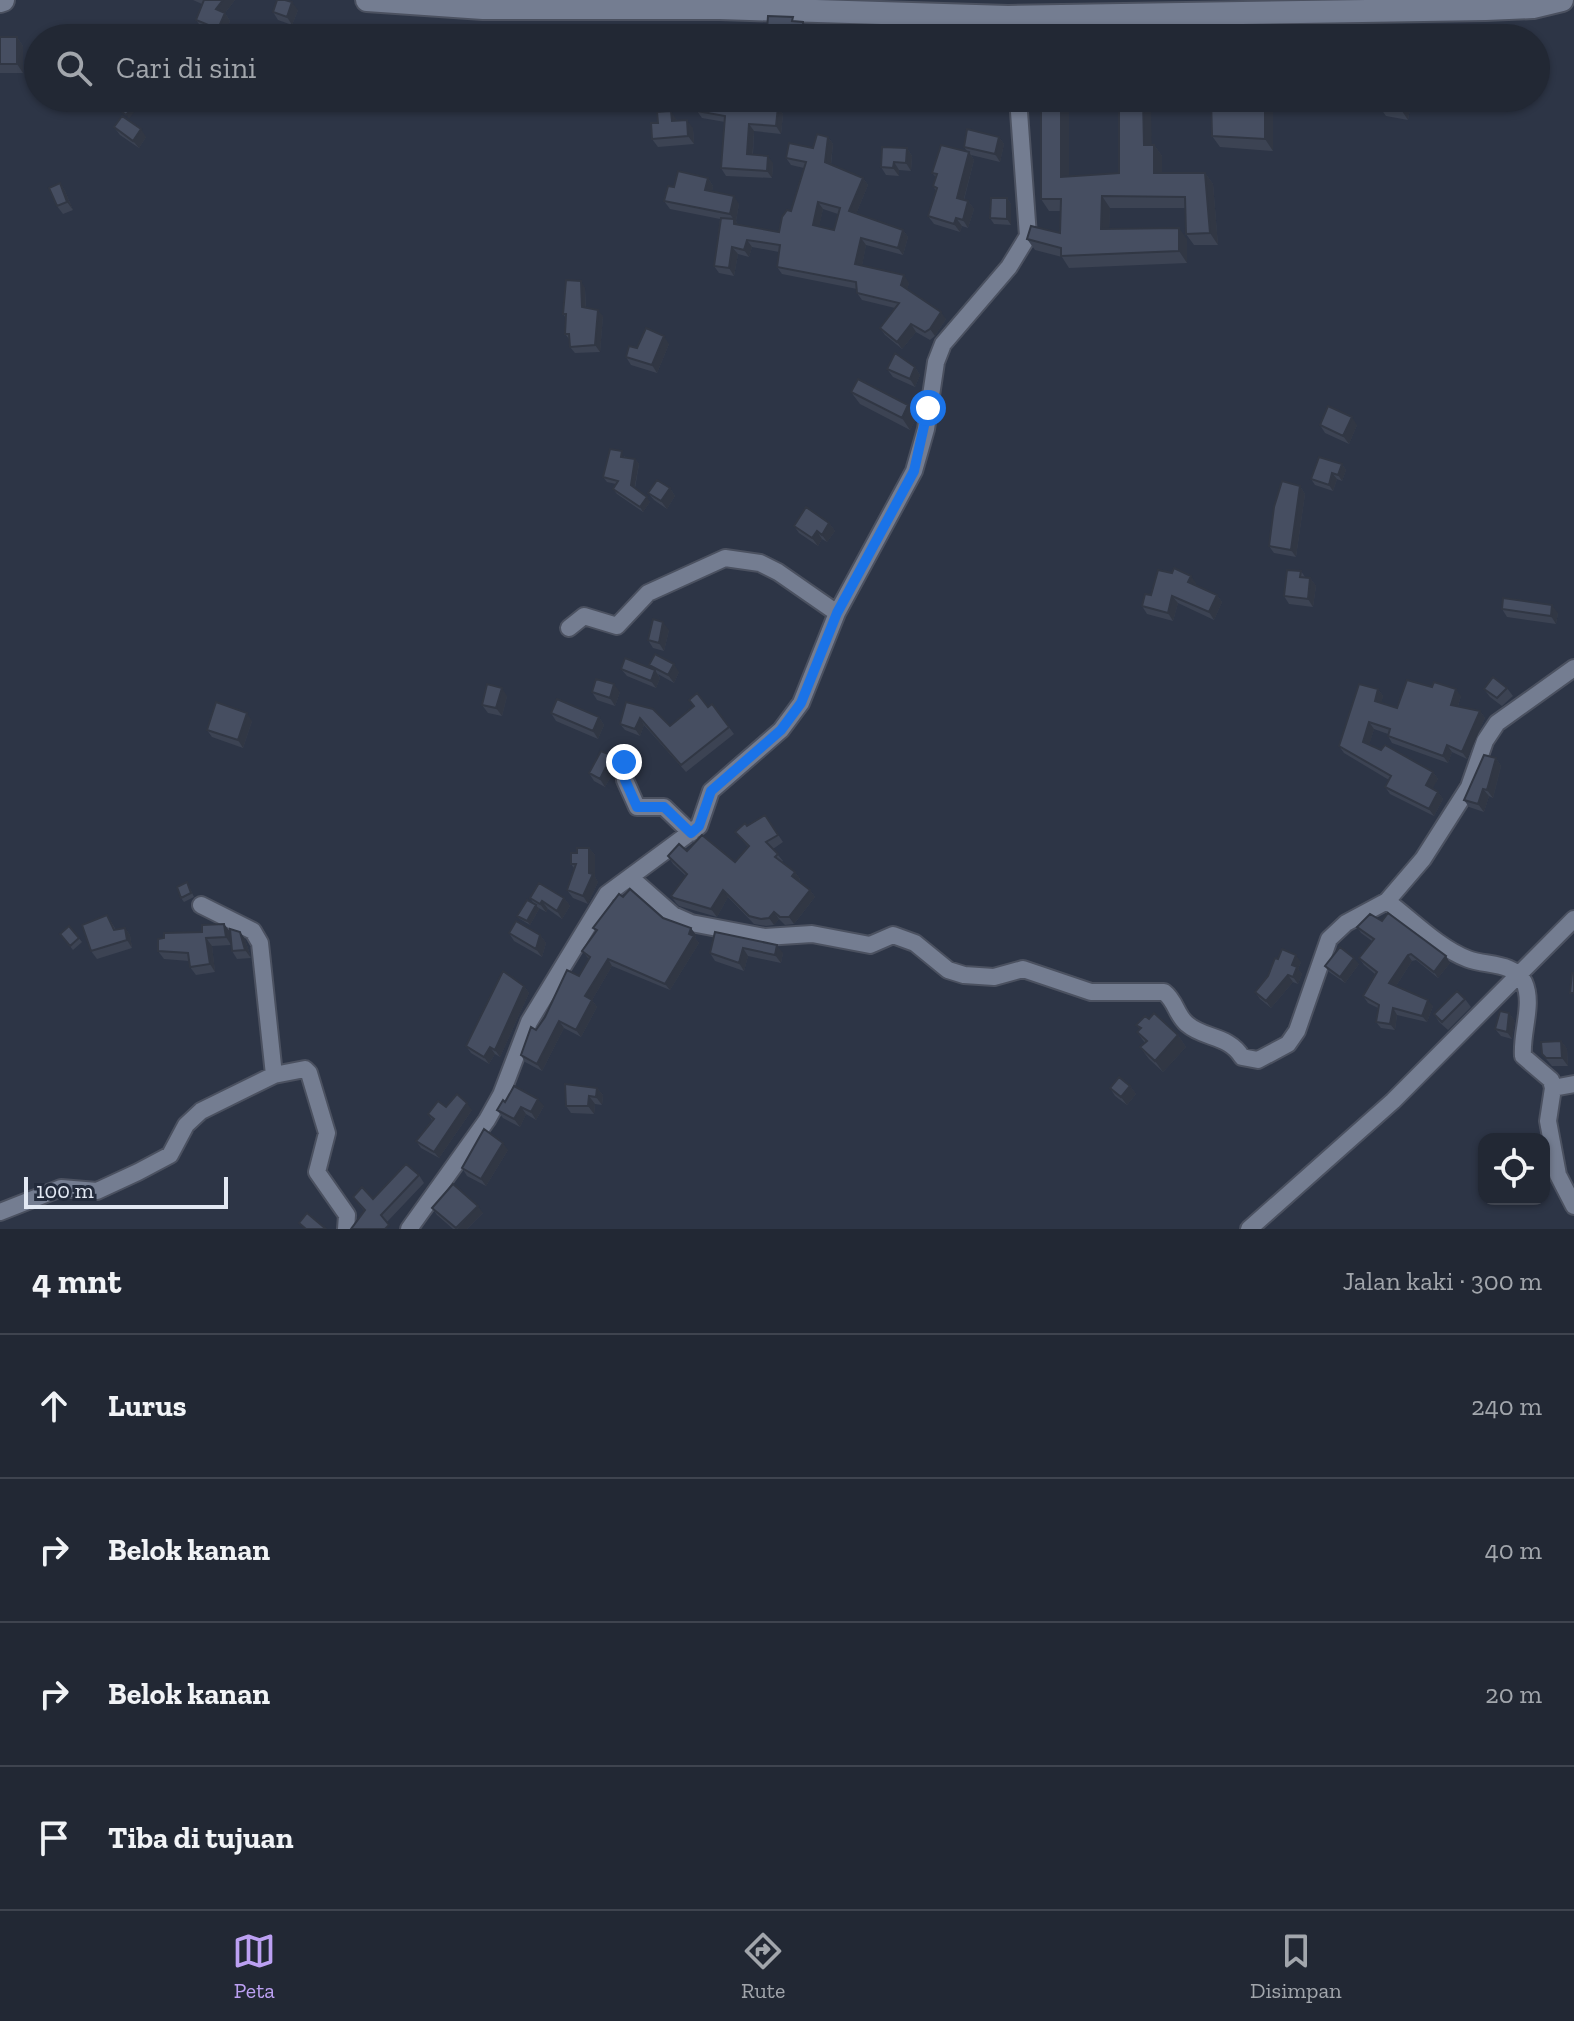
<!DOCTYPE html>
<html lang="id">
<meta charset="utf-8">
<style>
:root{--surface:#222834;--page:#2a303c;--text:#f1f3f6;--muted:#a2a6ac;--line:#3f444f;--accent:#bca0f2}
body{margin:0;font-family:"Zilla Slab",serif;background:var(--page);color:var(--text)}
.controls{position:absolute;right:24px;bottom:24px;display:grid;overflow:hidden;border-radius:16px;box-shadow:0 2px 6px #0004}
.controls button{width:72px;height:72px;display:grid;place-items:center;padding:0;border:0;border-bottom:2px solid var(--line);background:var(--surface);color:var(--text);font:40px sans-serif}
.scale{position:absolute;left:24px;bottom:20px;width:204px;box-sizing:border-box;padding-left:8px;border:4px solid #e3e9f4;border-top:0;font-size:22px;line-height:28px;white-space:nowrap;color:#e3e9f4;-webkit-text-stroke:6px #232b3c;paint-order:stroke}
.stop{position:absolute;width:24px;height:24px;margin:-18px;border:6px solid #1a73e8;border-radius:50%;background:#fff}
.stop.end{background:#1a73e8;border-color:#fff;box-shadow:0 2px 8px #0008}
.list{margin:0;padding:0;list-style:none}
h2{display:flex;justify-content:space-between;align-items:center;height:104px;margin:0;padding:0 32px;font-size:34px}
h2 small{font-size:26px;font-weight:400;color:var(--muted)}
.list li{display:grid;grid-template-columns:52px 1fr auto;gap:24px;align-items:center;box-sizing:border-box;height:144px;padding:0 32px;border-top:2px solid var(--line)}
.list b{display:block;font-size:30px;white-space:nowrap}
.list em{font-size:26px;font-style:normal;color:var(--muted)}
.icon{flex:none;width:44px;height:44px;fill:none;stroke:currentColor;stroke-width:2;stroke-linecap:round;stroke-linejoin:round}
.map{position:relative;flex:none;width:1574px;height:1229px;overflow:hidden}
.search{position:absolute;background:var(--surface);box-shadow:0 2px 6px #0004;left:24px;right:24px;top:24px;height:88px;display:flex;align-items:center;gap:20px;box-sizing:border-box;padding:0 28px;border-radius:44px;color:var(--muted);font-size:30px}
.sheet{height:680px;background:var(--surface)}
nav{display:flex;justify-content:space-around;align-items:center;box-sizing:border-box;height:112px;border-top:2px solid var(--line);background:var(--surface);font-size:22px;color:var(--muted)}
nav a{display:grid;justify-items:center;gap:4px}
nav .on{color:var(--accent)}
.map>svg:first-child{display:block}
</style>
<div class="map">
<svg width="1574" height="1229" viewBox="0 0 1574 1229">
<rect width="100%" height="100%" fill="#2d3546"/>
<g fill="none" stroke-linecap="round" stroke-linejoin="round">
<defs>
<path id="minor" d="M1008,17L1012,38
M569,628L584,616L617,626L648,593L725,558L760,563L778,572L837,613
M624,762L625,780L637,807H664L691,833
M630,877L673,915L691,923L765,937L812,934L870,945L893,935L915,943L948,970L964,975L994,977L1023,969L1091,992H1164C1176,1001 1176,1015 1187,1024C1204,1039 1229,1035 1242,1057L1258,1060L1288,1044L1297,1031L1329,939L1346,923L1387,901L1423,859L1469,787L1485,741L1497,723L1574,668
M1387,901C1412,920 1439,948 1468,959C1486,966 1514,962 1524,982C1534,1004 1521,1032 1523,1056L1551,1080L1553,1088L1548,1121L1558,1175L1574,1206
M201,905L253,931L260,943L274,1075L305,1069L309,1073L327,1133L317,1172L347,1215L346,1229
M1553,1088L1574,1084
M0,1212L61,1188L97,1191L138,1172L170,1155L186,1125L201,1111L274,1075
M409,1229L487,1120L501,1095L529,1022L607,894L699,826L711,791L781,730L801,703L837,613L914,471L926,429L936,362L943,344L1009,267L1028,236L1018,98
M1249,1229L1393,1101L1574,919"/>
<path id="secondary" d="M367,0L483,8H720L1008,17L1486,9L1533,7L1562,0
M0,1L3,0"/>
</defs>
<use href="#minor" stroke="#4b5160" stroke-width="20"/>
<use href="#secondary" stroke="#4b5160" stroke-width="26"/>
<use href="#minor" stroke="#747d91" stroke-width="16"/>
<use href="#secondary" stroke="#747d91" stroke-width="22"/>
</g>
<path fill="#3c4353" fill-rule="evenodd" d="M193,0H235L225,13L230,21L224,37L202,28L196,20L202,4Z
M298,10L292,25L278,20L273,12Z
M796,21L803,22L807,27L836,35V38H772L767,30Z
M0,37H17L23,46V73H0Z
M1041,98H1104V107H1069V176L1119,173L1152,145H1154L1162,156V173H1205L1213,184L1218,245H1194L1186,234V208H1110L1109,229L1187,239V263L1069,268L1062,257L1035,250L1027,239L1060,233L1061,211H1049L1041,199Z
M1211,98H1285V104H1273V151L1220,147L1212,136Z
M1412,98L1408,120L1386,116L1378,105Z
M726,104L778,107L783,114L781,134L754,131L753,154L773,163L772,178L726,176L721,168L725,122L702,118L697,111Z
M676,119L677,121L693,128L694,144L658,147L652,139L658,123Z
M114,127L146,137L139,148L120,135Z
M828,137L833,144L831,165L863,178L868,185L856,214L903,230L908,237L903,255L866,245L862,265L909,283L907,289L946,319L935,336L930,340L916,332L902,349L885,335L880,328L895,308L862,300L857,293V289L782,274L777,267L779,252L752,247L749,257L738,254L734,276L719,273L714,266L720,219L670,209L664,201L674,187L708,178L713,186L712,191L739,204L736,221L738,225L779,232L791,211L804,168L791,165L786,158L813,148ZM823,209L838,214L834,230L819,226Z
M999,137L1004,144L1000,162L971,155L974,160L964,200L968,201L974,209L968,228L962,226L960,232L934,224L928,216L936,191L933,186L936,177L932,173L967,151L964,147Z
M907,148L912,156L911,171L899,170V176L886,175L881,167Z
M60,183L65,191L73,210L63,214L57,206Z
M1007,198L1011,204V225L994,224L990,218Z
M585,288L586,307L603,316L600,352L575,353L570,347V340L565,334L566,318L563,314Z
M669,344L657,373L631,365L626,357L637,348Z
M915,367L920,375L915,387L893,377L887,369Z
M851,392L908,405L917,417L910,430L860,404Z
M1320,425H1357L1349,444L1325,433Z
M625,456V458L635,459L639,464L635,488L650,502L643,512L617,494L613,489L616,484L607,482L603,477Z
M1342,464L1346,470L1342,481L1337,479L1333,491L1315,485L1311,479Z
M1300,486L1305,494L1296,557L1274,553L1269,546Z
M670,488L675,496L667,509L654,500L648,493Z
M829,523L835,531L827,542L822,539L818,546L799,533L794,526Z
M1301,571L1305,577L1310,578L1316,586L1313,607L1289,604L1284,596Z
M1196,583L1195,585L1217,595L1222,602L1214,620L1178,603L1173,621L1147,614L1142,606L1151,595Z
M1502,609L1558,613L1556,624L1507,617Z
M669,630L664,651L653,648L648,640Z
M649,665L679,672L674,683L658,674L660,678L656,688L627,676L621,669H652Z
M1507,688L1513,696L1502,706L1490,697L1484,689Z
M1378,689L1383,696L1381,703L1397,708L1461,696L1458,706L1480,711L1485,718L1467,759L1452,752L1448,763L1392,743L1388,736V734L1374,729L1369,745L1433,772L1438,779L1432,788L1438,792L1443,799L1434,816L1390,794L1385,787L1389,780L1344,753L1339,746Z
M592,692H620L615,706L597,700Z
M507,696L502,716L488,713L482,705Z
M689,700L708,707L712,704L734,734L686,772L644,725L640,736L625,730L620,724L626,702L670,726L694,707Z
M551,713L599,717L604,725L598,739L556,721Z
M252,721L243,748L212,737L207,730Z
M608,754L613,762L614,771L605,787L594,781L589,773Z
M1496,758L1501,766L1493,798L1489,796L1484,812L1469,807L1464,800Z
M765,815L783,842L773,849L783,861L782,862L795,872L800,879L799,881L810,890L815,897L794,924L785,925L779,919L774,925L766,926L754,924L728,897L717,917L679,906L676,903L671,896L686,876L673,864L668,856L687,851L735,862L748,847L735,832Z
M589,848L595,855V877L598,882L588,904L573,898L567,890L574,868L571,864L577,853Z
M187,882L194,897L184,902L181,898Z
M623,897L696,935L695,938L699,943L670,990L612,966L592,1000L597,1007L581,1037L564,1028L542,1071L525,1062L521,1055L536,1030L579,976L589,959L582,951L596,932L593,928Z
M530,898H564L570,906L562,919L548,909L546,912L537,907L539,909L530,925L520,919L517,916L534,904Z
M107,915L116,930L125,928L130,935L132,948L97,959L91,951Z
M1382,921L1450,963L1438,978L1416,960L1412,961L1396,986L1433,1006L1427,1022L1397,1015L1395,1030L1381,1028L1376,1022L1378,1008L1368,1003L1363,996L1375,974L1364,965L1359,958L1372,941L1361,933L1357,927Z
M224,924L230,932L231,945L212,946L215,972L196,975L190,967L189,961L164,959L158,951L164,938L202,932Z
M69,926L82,942L73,950L60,934Z
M240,932L245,939L251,958L237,959L232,951Z
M715,932L783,953L781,963L748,956L744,971L715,961L710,953Z
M509,933L540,935L546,943L542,957L514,941Z
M1301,962L1298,969L1302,974L1298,984L1293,982L1271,1008L1260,999L1255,992Z
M1359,964L1345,983L1329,972L1325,966Z
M524,986L529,993L500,1057L495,1054L489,1064L471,1053L466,1046Z
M1465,999L1471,1007L1448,1030L1439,1022L1434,1014Z
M1509,1013L1515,1021L1512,1039L1501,1036L1495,1029Z
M1149,1019L1178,1035L1186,1047L1163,1072L1149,1059L1140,1047L1145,1043L1137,1032L1140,1029L1136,1025Z
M1561,1041L1567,1049L1568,1066H1552L1542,1054Z
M1130,1086L1136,1094L1127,1105L1115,1096L1110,1088Z
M597,1088L603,1095L602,1105L595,1104L594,1114L571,1113L566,1106Z
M505,1102L544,1106L536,1120L526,1114L520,1127L503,1118L497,1110Z
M472,1110L439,1158L421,1148L416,1141L432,1120L428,1114Z
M508,1150L486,1186L467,1176L462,1168Z
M419,1175L424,1183L387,1222L364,1211L353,1197L373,1199Z
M432,1208L483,1213L467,1229H453L437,1215Z"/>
<path fill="#313744" d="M223,0H235L225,13L230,21L224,37L218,29L216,9Z
M292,2L298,10L292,25L287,17Z
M803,22L808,29L806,38L803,33Z
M830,27L836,35V38H830Z
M995,28L1000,36V38H995Z
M17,37L23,46V73L17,64Z
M1061,98H1062L1069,107V188L1061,177Z
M1098,98H1104V107Z
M1143,98H1151L1152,157L1144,145Z
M1265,98H1268L1273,104V151L1265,139Z
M1402,98H1412L1408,120L1400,108Z
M133,106L136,110L129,119L126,115Z
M778,107L783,114L781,134L776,126Z
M671,111L676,119L677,129L672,121Z
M687,120L693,128L694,144L688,136Z
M749,124L754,131L752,161L747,154Z
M141,129L146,137L139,148L133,141Z
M828,137L833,144L830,170L825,162Z
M999,137L1004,144L1000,162L995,154Z
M1154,145L1162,156V184L1154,173Z
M907,148L912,156L911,171L906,163Z
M969,152L974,160L962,206L957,198Z
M768,156L773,163L772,178L767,171Z
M894,162L899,170V176L893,168Z
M1205,173L1213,184L1218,245L1210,233Z
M708,178L713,186L711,198L705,190Z
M863,178L868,185L854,219L849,211Z
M60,183L65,191L73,210L67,202Z
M734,196L739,204L736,221L739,227L734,224V220L730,214Z
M1102,196L1110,208L1109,240L1101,229Z
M1007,198L1011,204V225L1007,219Z
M968,201L974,209L968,228L963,220Z
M818,202L823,209L818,232L813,225Z
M956,218L962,226L960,232L954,224Z
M1179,228L1187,239V263L1179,251Z
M903,230L908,237L903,255L898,248Z
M861,238L866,245L861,271L855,264Z
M747,240L752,247L749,257L744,250Z
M732,247L738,254L734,276L729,268Z
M904,275L909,283L906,293L901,285Z
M581,281L585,288L586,313L582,307Z
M598,310L603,316L600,352L595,345Z
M941,312L946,319L935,336L930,329Z
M911,324L916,332L902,349L897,342Z
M664,336L669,344L657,373L652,365Z
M915,367L920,375L915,387L910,379Z
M908,405L917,417L910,430L902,418Z
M1352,417L1357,425L1349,444L1343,436Z
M635,459L639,464L634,490L631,485Z
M1342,464L1346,470L1342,481L1338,475Z
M1332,473L1337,479L1333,491L1329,485Z
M1300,486L1305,494L1296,557L1291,550Z
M670,488L675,496L667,509L661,501Z
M647,497L650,502L643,512L640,507Z
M829,523L835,531L827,542L822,535Z
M817,531L822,539L818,546L812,538Z
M1191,576L1196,583L1194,590L1188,582Z
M1310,578L1316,586L1313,607L1308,599Z
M1217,595L1222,602L1214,620L1209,612Z
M1172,596L1178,603L1173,621L1168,613Z
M1552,605L1558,613L1556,624L1551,616Z
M663,622L669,630L664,651L659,643Z
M674,664L679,672L674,683L668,675Z
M655,670L660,678L656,688L651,681Z
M614,684L620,692L615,706L610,698Z
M502,688L507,696L502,716L496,708Z
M1378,689L1383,696L1380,708L1375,701Z
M1456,689L1461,696L1456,712L1451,705Z
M1480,711L1485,718L1467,759L1462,752Z
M247,713L252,721L243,748L238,740Z
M599,717L604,725L598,739L593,731Z
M640,718L644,725L640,736L635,729Z
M1369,722L1374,729L1368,749L1363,742Z
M1447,745L1452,752L1448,763L1443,756Z
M608,754L613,762L614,771L605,787L600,779Z
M1496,758L1501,766L1493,798L1487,790Z
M1433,772L1438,779L1431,792L1426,785Z
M1483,789L1489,796L1484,812L1478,804Z
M1438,792L1443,799L1434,816L1429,809Z
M589,848L595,855V877L598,882L588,904L583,896L589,873Z
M795,872L800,879L797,883L792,876Z
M723,890L728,897L717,917L711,909Z
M810,890L815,897L794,924L789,917Z
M564,898L570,906L562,919L557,911Z
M542,901L548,909L546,912L540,904Z
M536,905L539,909L530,925L527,921Z
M774,912L779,919L774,925L769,918Z
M224,924L230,932L231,945L226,937Z
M125,928L130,935L132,948L127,940Z
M691,928L696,935L695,938L699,943L670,990L665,984Z
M240,932L245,939L251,958L245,950Z
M540,935L546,943L542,957L536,949Z
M206,938L212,946L215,972L210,964Z
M777,945L783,953L781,963L775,955Z
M743,948L748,956L744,971L739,963Z
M1296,955L1301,962L1298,969L1302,974L1298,984L1293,977L1292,965Z
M1408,955L1412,961L1394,989L1389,983Z
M1446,956L1450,963L1438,978L1434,972Z
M1354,958L1359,964L1345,983L1340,977Z
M608,959L612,966L592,1000L597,1007L581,1037L576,1030L585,996Z
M1288,975L1293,982L1271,1008L1266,1001Z
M524,986L529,993L500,1057L495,1050Z
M1428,1000L1433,1006L1427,1022L1422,1016Z
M1393,1008L1397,1015L1395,1030L1390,1024Z
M1509,1013L1515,1021L1512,1039L1507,1032Z
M559,1021L564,1028L542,1071L537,1064Z
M1178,1035L1186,1047L1163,1072L1155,1061Z
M1561,1041L1567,1049L1568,1066L1562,1058Z
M490,1047L495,1054L489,1064L484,1057Z
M1130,1086L1136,1094L1127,1105L1121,1097Z
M597,1088L603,1095L602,1105L596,1097Z
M589,1096L595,1104L594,1114L588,1106Z
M538,1099L544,1106L536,1120L531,1112Z
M467,1103L472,1110L439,1158L434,1152Z
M521,1107L526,1114L520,1127L514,1119Z
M503,1143L508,1150L486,1186L481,1179Z
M478,1206L483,1213L467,1229H457Z"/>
<path fill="#464e61" stroke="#313744" stroke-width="2" fill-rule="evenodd" d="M204,0H223L216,9L225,13L218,29L196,20Z
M277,0H285L292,2L287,17L273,12Z
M768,16L793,17L792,21L803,22V33L767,30Z
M807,26L830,27V38H806Z
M964,26L995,28V38L964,37Z
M284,31L301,38H281Z
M1390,33L1412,36V38H1389Z
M1035,34L1045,38H1034Z
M1218,35V38H1065Z
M0,37H17V64H0Z
M122,98L133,106L126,115L116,107Z
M699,98H722L721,103L778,107L776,126L749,124L747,154L768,156L767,171L721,168L725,116L697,111Z
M1041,98H1061V177L1119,173V98H1143L1144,145H1154V173H1205L1210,233L1186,234L1185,197L1102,196L1101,229L1179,228V251L1061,256V248L1027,239L1031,226L1060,233L1061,199H1041Z
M1211,98H1265V139L1212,136Z
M1379,98H1402L1400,108L1378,105Z
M671,111L672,121L687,120L688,136L652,139L651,123H658L657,112Z
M122,116L141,129L133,141L114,127Z
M967,129L999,137L995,154L964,147Z
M817,134L828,137L825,162L863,178L849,211L903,230L898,248L861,238L855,264L904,275L901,285L941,312L930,329L925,332L911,324L897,342L880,328L899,303L857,293L856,282L777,267L780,245L747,240L744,250L732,247L729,268L714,266L721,218L734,219V224L779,232L782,217L787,210L791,211L806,162L786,158L789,143L813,148ZM818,202L840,208L834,230L813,225Z
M941,145L969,152L957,198L968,201L963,220L956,218L954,224L928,216L937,188L933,186L937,174L932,173Z
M882,147L907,148L906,163L894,162L893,168L881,167Z
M678,171L708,178L705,190L734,196L730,214L664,201L668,186L674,187Z
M60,183L67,202L57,206L49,188Z
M991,198H1007V219L990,218Z
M566,280L581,281L582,307L598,310L595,345L570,347L569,334H565L566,314H563Z
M646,328L664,336L652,365L626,357L629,346L637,348Z
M895,353L915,367L910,379L887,369Z
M858,379L908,405L902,418L851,392Z
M1328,406L1352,417L1343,436L1320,425Z
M610,449L622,451L621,457L635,459L631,485L647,497L640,507L613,489L618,481L603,477Z
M1319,457L1342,464L1338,475L1332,473L1329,485L1311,479Z
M657,480L670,488L661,501L648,493Z
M1282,481L1300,486L1291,550L1269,546L1274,507Z
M806,507L829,523L822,535L817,531L812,538L794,526Z
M1174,568L1191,576L1188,582L1217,595L1209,612L1172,596L1168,613L1142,606L1145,594L1151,595L1158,570L1172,573Z
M1287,570L1301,571L1300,577L1310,578L1308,599L1284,596Z
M1503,598L1552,605L1551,616L1502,609Z
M653,619L663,622L659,643L648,640Z
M655,654L674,664L668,675L649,665Z
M625,658L655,670L651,681L621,669Z
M1493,677L1507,688L1497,698L1484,689Z
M596,679L614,684L610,698L592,692Z
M1407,680L1432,687L1434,682L1456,689L1451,705L1480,711L1462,752L1447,745L1443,756L1388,736L1390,729L1369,722L1363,742L1381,750L1385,745L1433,772L1426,785L1438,792L1429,809L1385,787L1391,776L1339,746L1359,684L1378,689L1375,701L1397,708Z
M487,684L502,688L496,708L482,705Z
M697,693L708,707L712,704L729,727L681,765L640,718L635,729L620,724L626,702L653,709L670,726L694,706L689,700Z
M557,699L599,717L593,731L551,713Z
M216,702L247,713L238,740L207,730Z
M601,751L608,754V763L600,779L589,773Z
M1484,755L1496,758L1487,790L1483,789L1478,804L1464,800Z
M765,815L778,835L766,842L778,854L775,857L795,872L792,876L810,890L789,917H780L774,912L769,918L761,919L749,916L723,890L711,909L674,898L671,896L687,874L668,856L679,844L687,851L702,835L735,862L749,846L735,832L745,823L747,826Z
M577,848H589V873L593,874L583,896L567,890L576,864H571V853H577Z
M187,882L191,893L181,898L177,887Z
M539,883L564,898L557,911L542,901L540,904L530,898Z
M630,889L663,918L691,928L689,934L694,936L665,984L608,959L585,996L592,1000L576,1030L559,1021L537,1064L521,1055L531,1027L536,1030L545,1017L567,970L579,976L590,957L582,951L597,930L593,928L619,894L623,897Z
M527,900L536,905L527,921L517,916Z
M1388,913L1446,956L1434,972L1411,954L1408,955L1389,983L1428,1000L1422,1016L1393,1008L1390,1024L1376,1022L1379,1005L1363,996L1377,972L1359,958L1374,939L1357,927L1370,914L1382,921Z
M107,915L114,930L125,928L127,940L91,951L82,925Z
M516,921L540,935L536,949L509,933Z
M224,924L226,937L206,938L210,964L190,967L188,953L158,951V939L164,938V933L202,932V925Z
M69,926L79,938L70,946L60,934Z
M230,929L240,932L245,950L232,951Z
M715,932L777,945L775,955L743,948L739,963L710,953Z
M1340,947L1354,958L1340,977L1325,966Z
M1282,949L1296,955L1292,965L1297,967L1293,977L1288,975L1266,1001L1255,992L1268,976L1275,958L1278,959Z
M503,971L524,986L495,1050L490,1047L484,1057L466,1046Z
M1572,973H1574V993H1570Z
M1457,991L1465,999L1442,1022L1434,1014Z
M1500,1011L1509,1013L1507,1032L1495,1029Z
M1154,1013L1178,1035L1155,1061L1140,1047L1147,1041L1137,1032L1141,1028L1136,1025L1145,1016L1149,1019Z
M1561,1041L1562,1058H1546L1542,1054L1541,1042Z
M1119,1077L1130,1086L1121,1097L1110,1088Z
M565,1084L597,1088L596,1097L589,1096L588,1106H566Z
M514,1086L538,1099L531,1112L521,1107L514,1119L497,1110L503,1100L505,1102Z
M457,1094L467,1103L434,1152L416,1141L434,1119L428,1114L438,1101L446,1107Z
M484,1129L503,1143L481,1179L462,1168Z
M406,1164L419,1175L381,1215L389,1225L385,1229H351L365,1210L353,1197L362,1187L373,1199Z
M453,1184L478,1206L456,1228L432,1208Z
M307,1213L326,1229H306L299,1223Z"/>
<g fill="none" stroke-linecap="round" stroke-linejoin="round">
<path stroke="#1a73e8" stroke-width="10" d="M624,762L625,780L637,807H664L691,833L699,826L711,791L781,730L801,703L837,613L914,471L928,408"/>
</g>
</svg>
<div class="controls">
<button><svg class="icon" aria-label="locate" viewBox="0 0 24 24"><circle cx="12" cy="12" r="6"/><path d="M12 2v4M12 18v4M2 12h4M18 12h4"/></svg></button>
</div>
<div class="scale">100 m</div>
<div class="stop" style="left:928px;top:408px"></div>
<div class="stop end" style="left:624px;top:762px"></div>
<div class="search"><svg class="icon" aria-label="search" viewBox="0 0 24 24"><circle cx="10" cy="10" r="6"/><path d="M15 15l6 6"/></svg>Cari di sini</div>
</div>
<section class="sheet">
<h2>4 mnt<small>Jalan kaki · 300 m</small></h2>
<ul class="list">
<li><svg class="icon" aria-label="ahead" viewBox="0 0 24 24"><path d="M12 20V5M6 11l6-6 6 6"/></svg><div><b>Lurus</b></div><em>240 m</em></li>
<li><svg class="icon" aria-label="right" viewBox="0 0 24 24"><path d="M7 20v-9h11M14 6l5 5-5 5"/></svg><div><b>Belok kanan</b></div><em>40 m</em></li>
<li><svg class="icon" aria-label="right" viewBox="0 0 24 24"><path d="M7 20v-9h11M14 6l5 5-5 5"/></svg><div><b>Belok kanan</b></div><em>20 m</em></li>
<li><svg class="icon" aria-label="arrive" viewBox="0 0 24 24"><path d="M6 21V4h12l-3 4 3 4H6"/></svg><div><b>Tiba di tujuan</b></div></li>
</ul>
</section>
<nav>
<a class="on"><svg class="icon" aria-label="map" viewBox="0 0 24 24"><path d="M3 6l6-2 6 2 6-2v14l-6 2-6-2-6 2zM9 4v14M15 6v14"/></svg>Peta</a>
<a><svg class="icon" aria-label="directions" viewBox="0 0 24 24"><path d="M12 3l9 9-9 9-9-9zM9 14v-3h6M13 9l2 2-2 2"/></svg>Rute</a>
<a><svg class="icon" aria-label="saved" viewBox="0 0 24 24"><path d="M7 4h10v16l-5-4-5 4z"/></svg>Disimpan</a>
</nav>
